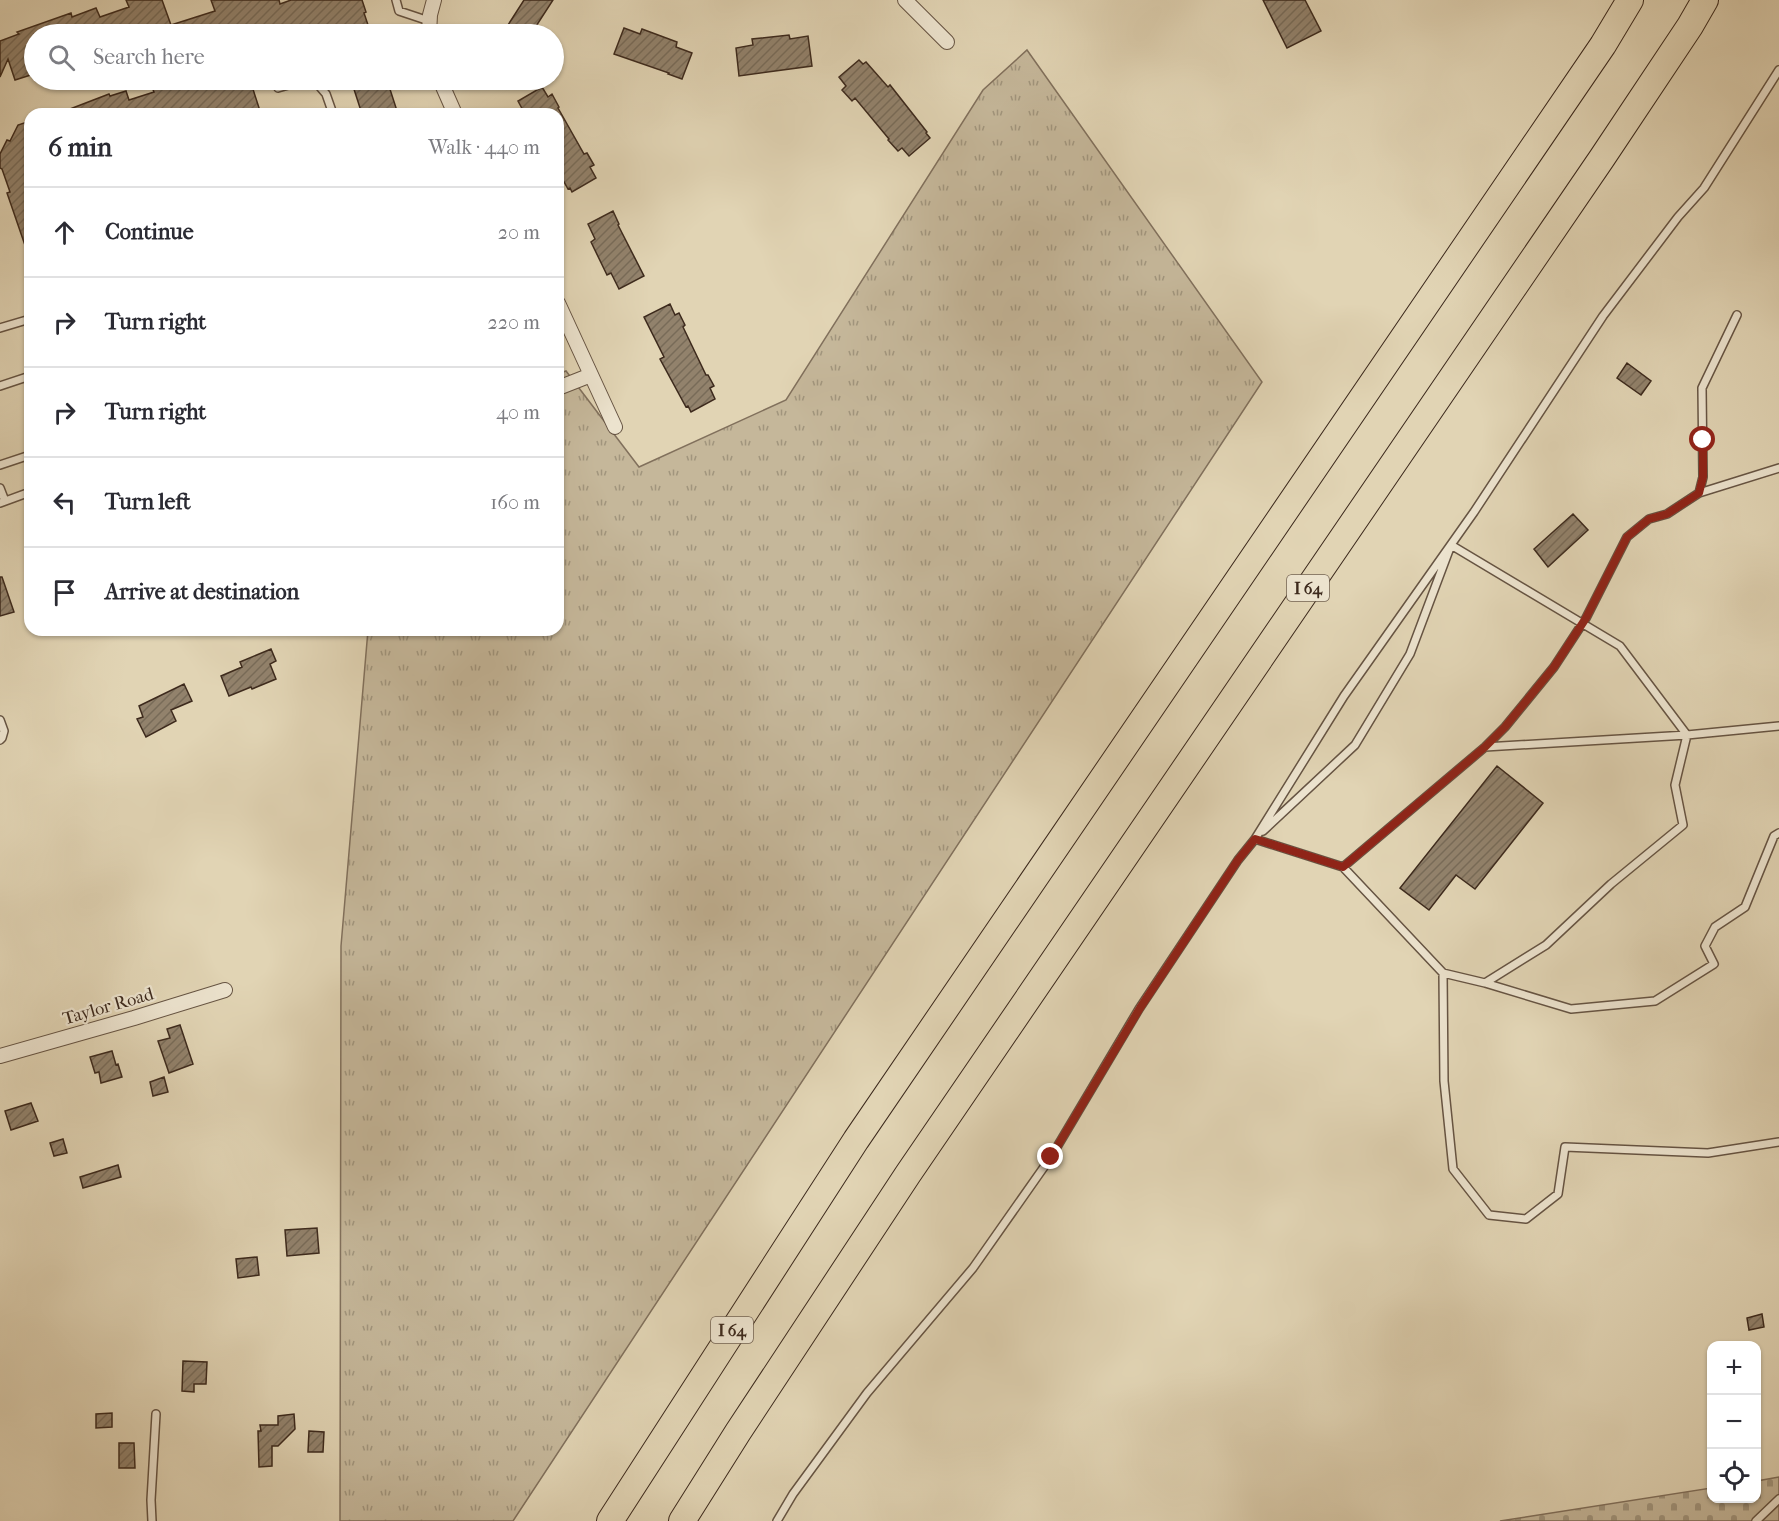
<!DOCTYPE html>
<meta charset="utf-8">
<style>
:root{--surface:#fff;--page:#f2f2f3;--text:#2b2b33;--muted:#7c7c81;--line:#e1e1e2}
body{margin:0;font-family:"IM FELL French Canon",serif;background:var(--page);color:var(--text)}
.controls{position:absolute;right:18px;bottom:18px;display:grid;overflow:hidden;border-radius:12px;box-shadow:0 2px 4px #0004}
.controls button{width:54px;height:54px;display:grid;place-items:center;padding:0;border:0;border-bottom:2px solid var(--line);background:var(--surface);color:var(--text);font:30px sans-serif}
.stop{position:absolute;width:18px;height:18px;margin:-14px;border:4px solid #8f2418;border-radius:50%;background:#fff}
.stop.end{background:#8f2418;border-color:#fff;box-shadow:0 2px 6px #0008}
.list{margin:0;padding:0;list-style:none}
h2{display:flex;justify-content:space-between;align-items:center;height:78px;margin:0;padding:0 24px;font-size:26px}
h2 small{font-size:20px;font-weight:400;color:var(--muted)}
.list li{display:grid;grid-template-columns:39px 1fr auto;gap:18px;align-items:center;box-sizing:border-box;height:90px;padding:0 24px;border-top:2px solid var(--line)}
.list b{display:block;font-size:22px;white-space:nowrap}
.list em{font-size:20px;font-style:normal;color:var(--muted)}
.icon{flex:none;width:33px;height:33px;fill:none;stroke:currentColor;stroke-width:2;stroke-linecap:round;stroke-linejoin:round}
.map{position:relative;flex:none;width:1779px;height:1521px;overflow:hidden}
.search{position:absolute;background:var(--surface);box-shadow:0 2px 4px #0004;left:24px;top:24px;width:540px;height:66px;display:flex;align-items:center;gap:15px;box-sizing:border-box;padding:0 21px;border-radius:33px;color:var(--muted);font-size:22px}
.panel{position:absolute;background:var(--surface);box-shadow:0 2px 4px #0004;left:24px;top:108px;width:540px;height:528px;border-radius:18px}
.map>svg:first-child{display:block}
</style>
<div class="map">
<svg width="1779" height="1521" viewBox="0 0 1779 1521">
<defs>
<pattern id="grass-tufts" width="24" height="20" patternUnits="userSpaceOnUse" patternTransform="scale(1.5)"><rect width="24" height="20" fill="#c5b79a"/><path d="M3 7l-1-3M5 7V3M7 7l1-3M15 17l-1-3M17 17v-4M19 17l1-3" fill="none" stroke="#a1957d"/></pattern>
<pattern id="cemetery-stones" width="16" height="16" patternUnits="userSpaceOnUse" patternTransform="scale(1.5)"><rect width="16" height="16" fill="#c5b79a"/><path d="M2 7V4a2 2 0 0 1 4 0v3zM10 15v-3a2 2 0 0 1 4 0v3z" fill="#a1957d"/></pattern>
<pattern id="building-hatch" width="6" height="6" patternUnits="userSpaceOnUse" patternTransform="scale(1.5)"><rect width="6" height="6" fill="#92826c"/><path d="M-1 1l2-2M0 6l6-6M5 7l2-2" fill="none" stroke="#786b58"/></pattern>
</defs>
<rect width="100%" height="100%" fill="#e1d4b4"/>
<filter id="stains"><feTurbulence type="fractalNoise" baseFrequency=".00333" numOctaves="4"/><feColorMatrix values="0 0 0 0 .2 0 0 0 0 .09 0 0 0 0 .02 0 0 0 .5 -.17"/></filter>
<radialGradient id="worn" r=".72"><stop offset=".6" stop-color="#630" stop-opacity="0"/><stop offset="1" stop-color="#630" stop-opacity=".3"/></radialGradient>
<path fill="url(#grass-tufts)" stroke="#81705c" stroke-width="1.5" d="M1027,50L1262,382L513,1521H340L341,946L368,630H558V374L566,371L639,467L786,400L983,90Z"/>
<path fill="url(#cemetery-stones)" stroke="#81705c" stroke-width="1.5" d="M1779,1477V1521H1500L1711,1488L1712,1498H1756L1757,1481Z"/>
<path fill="url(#building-hatch)" stroke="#3d2a1d" stroke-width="1.5" d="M126,0H162L171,25L215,11L211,0H279L280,4L291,0H362L366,12L364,13L371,34H132L131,31L120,34H34V74L15,80L8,59L0,77V41L19,34L17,32L71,13L72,17L96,8L100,17L129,7Z
M524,0H553L531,34H506L511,27L508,25Z
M1263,0H1305L1321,31L1287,48Z
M624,28L640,34L642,29L677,42L676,47L692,53L682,79L668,74L669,73L614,54Z
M789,35L790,39L808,36L812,66L739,76L736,48L753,45L752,39Z
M859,60L863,64L866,62L888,87L890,85L927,132L926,133L930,138L909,156L902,148L898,151L888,140L889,139L855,98L852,101L842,90L846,86L839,77Z
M149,80H250L261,114H57L109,94L110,96L126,91L129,100L154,92Z
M351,80H387L398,114H362Z
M542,87L548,97L552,94L559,107L558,108L584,154L587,153L594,165L590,167L596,178L572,192L570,188L568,189L558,171V114H525L518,101Z
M30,121V254H28L7,193L10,192L2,169L0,168V154L7,140L10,141L18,125Z
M613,211L619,224L618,225L644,276L619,289L611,273L607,275L591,242L595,239L588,224Z
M670,304L675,315L679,313L685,325L683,327L706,375H708L714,386L710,388L715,399L691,412L688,406L686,407L660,359L664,357L644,317Z
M1627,363L1651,381L1641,395L1617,378Z
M1573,514L1588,530L1548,567L1534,549Z
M0,577H2L14,612L0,616Z
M271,649L276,661L270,664L276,679L252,689L251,687L229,696L221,676L242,667L240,662Z
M184,684L192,701L171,710L176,721L146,737L137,719L143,717L139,706Z
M1497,766L1543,803L1475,889L1456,875L1429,910L1400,888Z
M180,1025L193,1064L169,1073L158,1041L170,1038L167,1029Z
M112,1051L116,1065L118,1064L122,1077L101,1083L99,1072L95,1073L90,1057Z
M164,1077L168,1092L153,1096L150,1082Z
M31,1103L38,1121L11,1130L5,1111Z
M63,1139L67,1153L54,1156L50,1143Z
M118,1165L121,1177L83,1188L80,1177Z
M317,1228L319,1253L287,1256L285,1230Z
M257,1257L259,1275L238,1278L236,1259Z
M1762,1314L1764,1327L1749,1330L1747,1318Z
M183,1361L207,1362L206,1384H194V1392L182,1391Z
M112,1413V1427L96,1428V1414Z
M294,1414L295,1429L278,1446H272V1466L259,1467L258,1431H261L260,1425H278V1416Z
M309,1431L324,1432L323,1452H308Z
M119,1443H134L135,1468H119Z"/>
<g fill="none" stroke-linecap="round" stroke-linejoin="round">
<defs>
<path id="service" d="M396,0L399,11L429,21
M314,80L326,94L333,114
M278,88L306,80
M0,328L30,319
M0,386L30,376
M0,465L30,455
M0,488L5,501
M1699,493L1779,468
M0,503L30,492
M0,720L4,731L2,738L0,740
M1485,747L1687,735
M1263,831L1355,745L1410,654L1451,545L1620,646L1687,735
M1255,839L1344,696L1474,512L1603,316L1678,217L1704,188L1779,70
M1343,867L1443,973L1485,983L1546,945L1611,884L1683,825L1675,785L1687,735L1779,726
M1443,973L1444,1081L1453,1169L1489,1215L1526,1219L1558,1194L1565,1147L1708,1153L1779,1142
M1485,983L1571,1009L1655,1001L1714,964L1705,946L1715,927L1745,907L1774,836L1779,833
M152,1521L151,1500L156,1414
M777,1521L793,1494L867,1393L973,1268L1051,1157L1139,1009L1238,860L1255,839L1343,867L1485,747L1505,727L1554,667L1586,618L1627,537L1649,519L1667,514L1699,493L1703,477L1702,388L1737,315
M1756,1521L1779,1499"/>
<path id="minor" d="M905,0L947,42
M429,34L430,15L434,0
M440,80L455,114
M558,303L615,427
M558,388L591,375
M0,1056L134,1018L225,990"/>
<path id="motorway" d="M610,1521L856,1140L1603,45L1630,0
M682,1521L738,1432L908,1174L1602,158L1690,26L1705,0"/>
</defs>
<use href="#service" stroke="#665443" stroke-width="10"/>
<use href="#minor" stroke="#665443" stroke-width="16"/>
<use href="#motorway" stroke="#3d2a1d" stroke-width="28"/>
<use href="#service" stroke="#ece3ce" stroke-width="7"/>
<use href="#minor" stroke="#ece3ce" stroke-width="14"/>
<use href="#motorway" stroke="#e1d4b4" stroke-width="26"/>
</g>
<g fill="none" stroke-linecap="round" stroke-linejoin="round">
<path stroke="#8f2418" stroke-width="8" d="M1051,1157L1140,1008L1238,860L1255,839L1343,867L1485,747L1505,727L1554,667L1586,618L1627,537L1649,519L1667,514L1699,493L1703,477V440"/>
</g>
<g text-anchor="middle" stroke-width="4.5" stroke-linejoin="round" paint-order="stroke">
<g fill="#ece3ce" stroke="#726252" stroke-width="1.5">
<rect x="1287" y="575" width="42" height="26" rx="4.5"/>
<rect x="711" y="1317" width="42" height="26" rx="4.5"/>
</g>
<g font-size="16" font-weight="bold" fill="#3d2a1d">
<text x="1308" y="594">I 64</text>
<text x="732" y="1336">I 64</text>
</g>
<g font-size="18" fill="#3d2a1d" stroke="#ece3ce">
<text transform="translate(108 1006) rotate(-16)" y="6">Taylor Road</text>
</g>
</g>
<rect width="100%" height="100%" filter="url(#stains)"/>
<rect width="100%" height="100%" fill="url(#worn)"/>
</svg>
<div class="controls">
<button>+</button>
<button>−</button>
<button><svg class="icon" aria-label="locate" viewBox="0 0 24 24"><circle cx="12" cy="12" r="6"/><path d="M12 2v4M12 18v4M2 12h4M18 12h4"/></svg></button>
</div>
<div class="stop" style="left:1703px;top:440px"></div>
<div class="stop end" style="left:1051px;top:1157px"></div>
<div class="search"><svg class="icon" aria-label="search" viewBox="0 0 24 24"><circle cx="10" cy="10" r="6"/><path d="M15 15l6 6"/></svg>Search here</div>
<section class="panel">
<h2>6 min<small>Walk · 440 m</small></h2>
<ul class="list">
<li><svg class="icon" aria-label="ahead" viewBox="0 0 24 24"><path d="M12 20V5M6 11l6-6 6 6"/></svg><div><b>Continue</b></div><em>20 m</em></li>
<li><svg class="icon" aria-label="right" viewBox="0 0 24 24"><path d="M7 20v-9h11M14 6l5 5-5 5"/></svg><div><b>Turn right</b></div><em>220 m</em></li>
<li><svg class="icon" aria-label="right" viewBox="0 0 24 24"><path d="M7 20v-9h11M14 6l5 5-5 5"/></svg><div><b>Turn right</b></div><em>40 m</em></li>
<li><svg class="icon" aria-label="left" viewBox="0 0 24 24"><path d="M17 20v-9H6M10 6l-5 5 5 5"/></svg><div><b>Turn left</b></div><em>160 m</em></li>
<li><svg class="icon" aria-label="arrive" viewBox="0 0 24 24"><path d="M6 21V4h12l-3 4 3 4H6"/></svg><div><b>Arrive at destination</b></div></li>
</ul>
</section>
</div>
